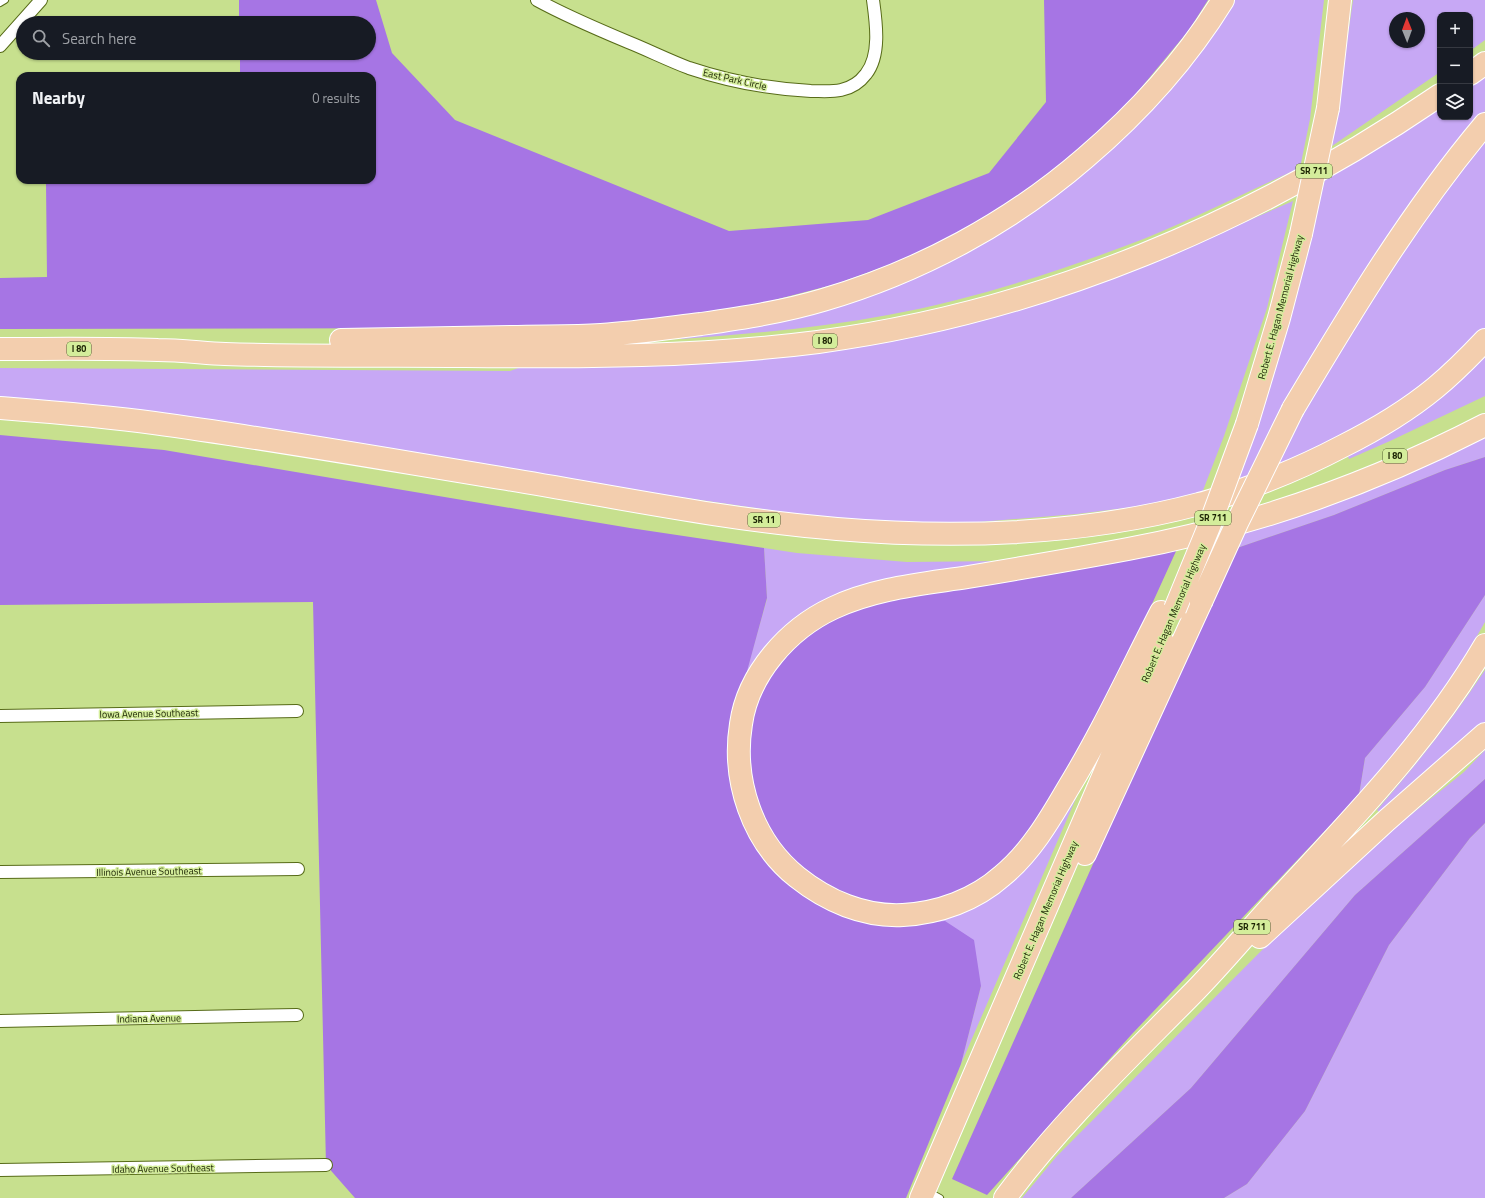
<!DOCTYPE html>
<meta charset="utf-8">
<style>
:root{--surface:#171b24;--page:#242831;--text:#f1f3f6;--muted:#9ea1a6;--line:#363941}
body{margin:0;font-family:"Titillium Web",sans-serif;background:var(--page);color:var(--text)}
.controls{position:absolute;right:12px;top:12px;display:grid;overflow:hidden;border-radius:8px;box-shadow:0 1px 3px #0004}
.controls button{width:36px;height:36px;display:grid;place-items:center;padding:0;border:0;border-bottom:1px solid var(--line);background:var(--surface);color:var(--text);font:20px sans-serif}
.compass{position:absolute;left:1389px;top:12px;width:36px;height:36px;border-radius:50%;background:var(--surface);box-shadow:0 1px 3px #0004;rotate:359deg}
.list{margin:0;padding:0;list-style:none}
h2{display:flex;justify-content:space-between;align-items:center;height:52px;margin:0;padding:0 16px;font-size:17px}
h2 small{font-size:13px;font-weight:400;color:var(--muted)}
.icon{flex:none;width:22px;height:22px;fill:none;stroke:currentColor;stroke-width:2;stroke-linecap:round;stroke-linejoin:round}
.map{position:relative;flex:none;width:1485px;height:1198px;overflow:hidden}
.search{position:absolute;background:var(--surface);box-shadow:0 1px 3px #0004;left:16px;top:16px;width:360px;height:44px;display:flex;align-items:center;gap:10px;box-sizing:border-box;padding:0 14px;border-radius:22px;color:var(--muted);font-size:15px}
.panel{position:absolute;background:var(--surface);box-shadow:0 1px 3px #0004;left:16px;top:72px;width:360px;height:112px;border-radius:12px}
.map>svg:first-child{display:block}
</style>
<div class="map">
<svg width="1485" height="1198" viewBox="0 0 1485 1198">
<rect width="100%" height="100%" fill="#c7e08e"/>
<path fill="#c7a8f5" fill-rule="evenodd" d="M1230,0H1324L1310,119L1300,168C1241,194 1184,224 1125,246C1048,275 969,300 888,315C819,328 750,334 681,339L680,334L726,328L1008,225Z
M1353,0H1485V40L1470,51V15H1440V72L1332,146ZM1395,18H1419V42H1395Z
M1485,71V111L1450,152L1246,479L1237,482C1274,383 1299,281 1325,179L1420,121L1440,106V117H1470V82Z
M1485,137V331L1478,340L1397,406L1318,450L1272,470L1319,380L1379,284Z
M1293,201L1267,308L1224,436L1202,493L1141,506L1077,514L979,522L909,523L816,517L673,496L324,438L193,418L63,402L0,397V368L510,371L524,366L686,364L835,351L882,341L1015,311L1161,259Z
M1485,351V396L1390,441L1349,459L1347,454Z
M1485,436V457L1445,470L1334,515L1234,549L1242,533L1351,498L1452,454Z
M764,548L797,553L907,562L1005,561L739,698L767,599Z
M1485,595V622L1457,671L1414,731L1359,795L1365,758L1425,687Z
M1485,670V723L1469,740L1384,816L1377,810C1416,765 1453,719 1485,670Z
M1485,750V779L1355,895L1191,1088L1071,1198H1022L1056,1157L1269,943L1398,825L1464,772Z
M1074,794L1077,796L961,1064L981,986L911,924Z
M1485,823V1198H1224L1247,1184L1305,1111L1389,945L1470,838Z"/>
<path fill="#a675e4" d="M239,0H376L392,53L455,120L729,231L868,220L989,173L1046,102L1044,0H1208L1189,30L1116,118L1059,169L991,216L925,252L836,284L736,310L612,326L517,328L0,329V278L47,277L46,183L242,180H372V76H240V53H369V23H239Z
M0,435L164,450L630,528L764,548L767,598L734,719L770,864L911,924L945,921L974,940L981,986L961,1064L906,1198H355L326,1165L313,602L0,605Z
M1485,457V595L1425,687L1365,758L1359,795L1132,1034L987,1195L952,1179L1234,549L1334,515L1445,470Z
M1177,549L1122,670L1089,729L1060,785L1038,821L1013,854L971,887L942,899L913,905H884L865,902L831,891L806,874L766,828L749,783L748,744L752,713L770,671L799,639L835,615L872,603Z
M1485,779V823L1470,838L1389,945L1305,1111L1247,1184L1224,1198H1071L1191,1088L1355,895Z"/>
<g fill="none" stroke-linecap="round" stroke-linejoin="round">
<defs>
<path id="lane" d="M0,3L5,0
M927,1191L940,1198"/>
<path id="street" d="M537,0C566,16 597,29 628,42C648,50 668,60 689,68C728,81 770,89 811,91C821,91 832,92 841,90C851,88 860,82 866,74C881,55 876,22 873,0
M0,46L41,0
M0,716L297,711
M0,872L298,869
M0,1021L297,1015
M0,1170L326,1165"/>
<path id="highway" d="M1470,74L1485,63
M1328,108L1340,0
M341,340C398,339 454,338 511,337C541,336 571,337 601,335C635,333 668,328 701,324C742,318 783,312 823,300C919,272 1010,223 1085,158C1139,112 1186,60 1223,0
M0,349C52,349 105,348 158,350C180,350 203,353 225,354C305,357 385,355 465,356C583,357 701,357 818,342C1042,312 1254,222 1440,95
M0,408C51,412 103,416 154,423C272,439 390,460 507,479C617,497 726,520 837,529C958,539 1082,535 1199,504C1212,501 1224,496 1236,492C1274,479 1307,465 1343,446C1375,430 1407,411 1435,388C1453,373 1469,357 1485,340
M1293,409C1352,310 1411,212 1485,124
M1247,424L1279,318L1301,234
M1161,612C1130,672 1102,733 1067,790C1049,821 1030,853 1002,876C975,900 939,913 903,915C864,917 827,901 797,877C752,841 732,780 741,724C748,674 788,629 833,608C875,588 923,584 968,577C1022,568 1075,559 1128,549C1253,526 1373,483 1485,425
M1085,854L1201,602
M1260,937L1387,820L1485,734
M921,1198L1162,640
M1005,1198C1059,1125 1125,1062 1189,997C1221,965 1250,929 1281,896C1354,817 1430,739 1485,645"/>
</defs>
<use href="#lane" stroke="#576b18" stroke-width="8"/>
<use href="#street" stroke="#576b18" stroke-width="14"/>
<use href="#highway" stroke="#fff" stroke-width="24"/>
<use href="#lane" stroke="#fff" stroke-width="6"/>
<use href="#street" stroke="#fff" stroke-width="12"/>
<use href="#highway" stroke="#f3ceae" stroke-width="22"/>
<defs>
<path id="highway-bridge" d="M1301,234L1328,108
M1201,602L1237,523L1293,409
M1175,609L1210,524L1247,424"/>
</defs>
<use href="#highway-bridge" stroke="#fff" stroke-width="24" stroke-linecap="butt"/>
<use href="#highway-bridge" stroke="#f3ceae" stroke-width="22"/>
</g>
<g text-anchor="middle" stroke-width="3" stroke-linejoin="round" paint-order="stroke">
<g fill="#d4ed9b" stroke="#526031" stroke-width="1">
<rect x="1296" y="164" width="36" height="14" rx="3"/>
<rect x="813" y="334" width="24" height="14" rx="3"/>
<rect x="67" y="342" width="24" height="14" rx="3"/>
<rect x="1383" y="449" width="24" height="14" rx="3"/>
<rect x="1195" y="511" width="36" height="14" rx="3"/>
<rect x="748" y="513" width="32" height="14" rx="3"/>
<rect x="1234" y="920" width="36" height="14" rx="3"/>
</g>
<g font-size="9" font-weight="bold" fill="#1b2303">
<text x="1314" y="174">SR 711</text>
<text x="825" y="344">I 80</text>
<text x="79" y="352">I 80</text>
<text x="1395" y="459">I 80</text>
<text x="1213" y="521">SR 711</text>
<text x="764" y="523">SR 11</text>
<text x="1252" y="930">SR 711</text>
</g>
<g font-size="10" fill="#1b2303" stroke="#d4ed9b">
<text transform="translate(735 79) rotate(13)" y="4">East Park Circle</text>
<text transform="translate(1280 307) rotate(-75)" y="4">Robert E. Hagan Memorial Highway</text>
<text transform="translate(1173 613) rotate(-67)" y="4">Robert E. Hagan Memorial Highway</text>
<text transform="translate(149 713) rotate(-1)" y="4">Iowa Avenue Southeast</text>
<text transform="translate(149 871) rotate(-1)" y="4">Illinois Avenue Southeast</text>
<text transform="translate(1045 910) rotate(-67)" y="4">Robert E. Hagan Memorial Highway</text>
<text transform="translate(149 1018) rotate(-1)" y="4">Indiana Avenue</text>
<text transform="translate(163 1168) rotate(-1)" y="4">Idaho Avenue Southeast</text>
</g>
</g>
</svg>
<div class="controls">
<button>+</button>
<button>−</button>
<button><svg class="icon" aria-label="layers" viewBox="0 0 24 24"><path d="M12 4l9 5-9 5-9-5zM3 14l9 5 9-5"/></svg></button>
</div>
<svg class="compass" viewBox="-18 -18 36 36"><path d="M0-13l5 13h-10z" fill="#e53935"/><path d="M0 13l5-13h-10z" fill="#9ea1a6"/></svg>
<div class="search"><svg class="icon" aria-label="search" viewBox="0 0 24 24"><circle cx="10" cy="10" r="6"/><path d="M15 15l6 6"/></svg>Search here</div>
<section class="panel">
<h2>Nearby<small>0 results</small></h2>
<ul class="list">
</ul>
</section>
</div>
